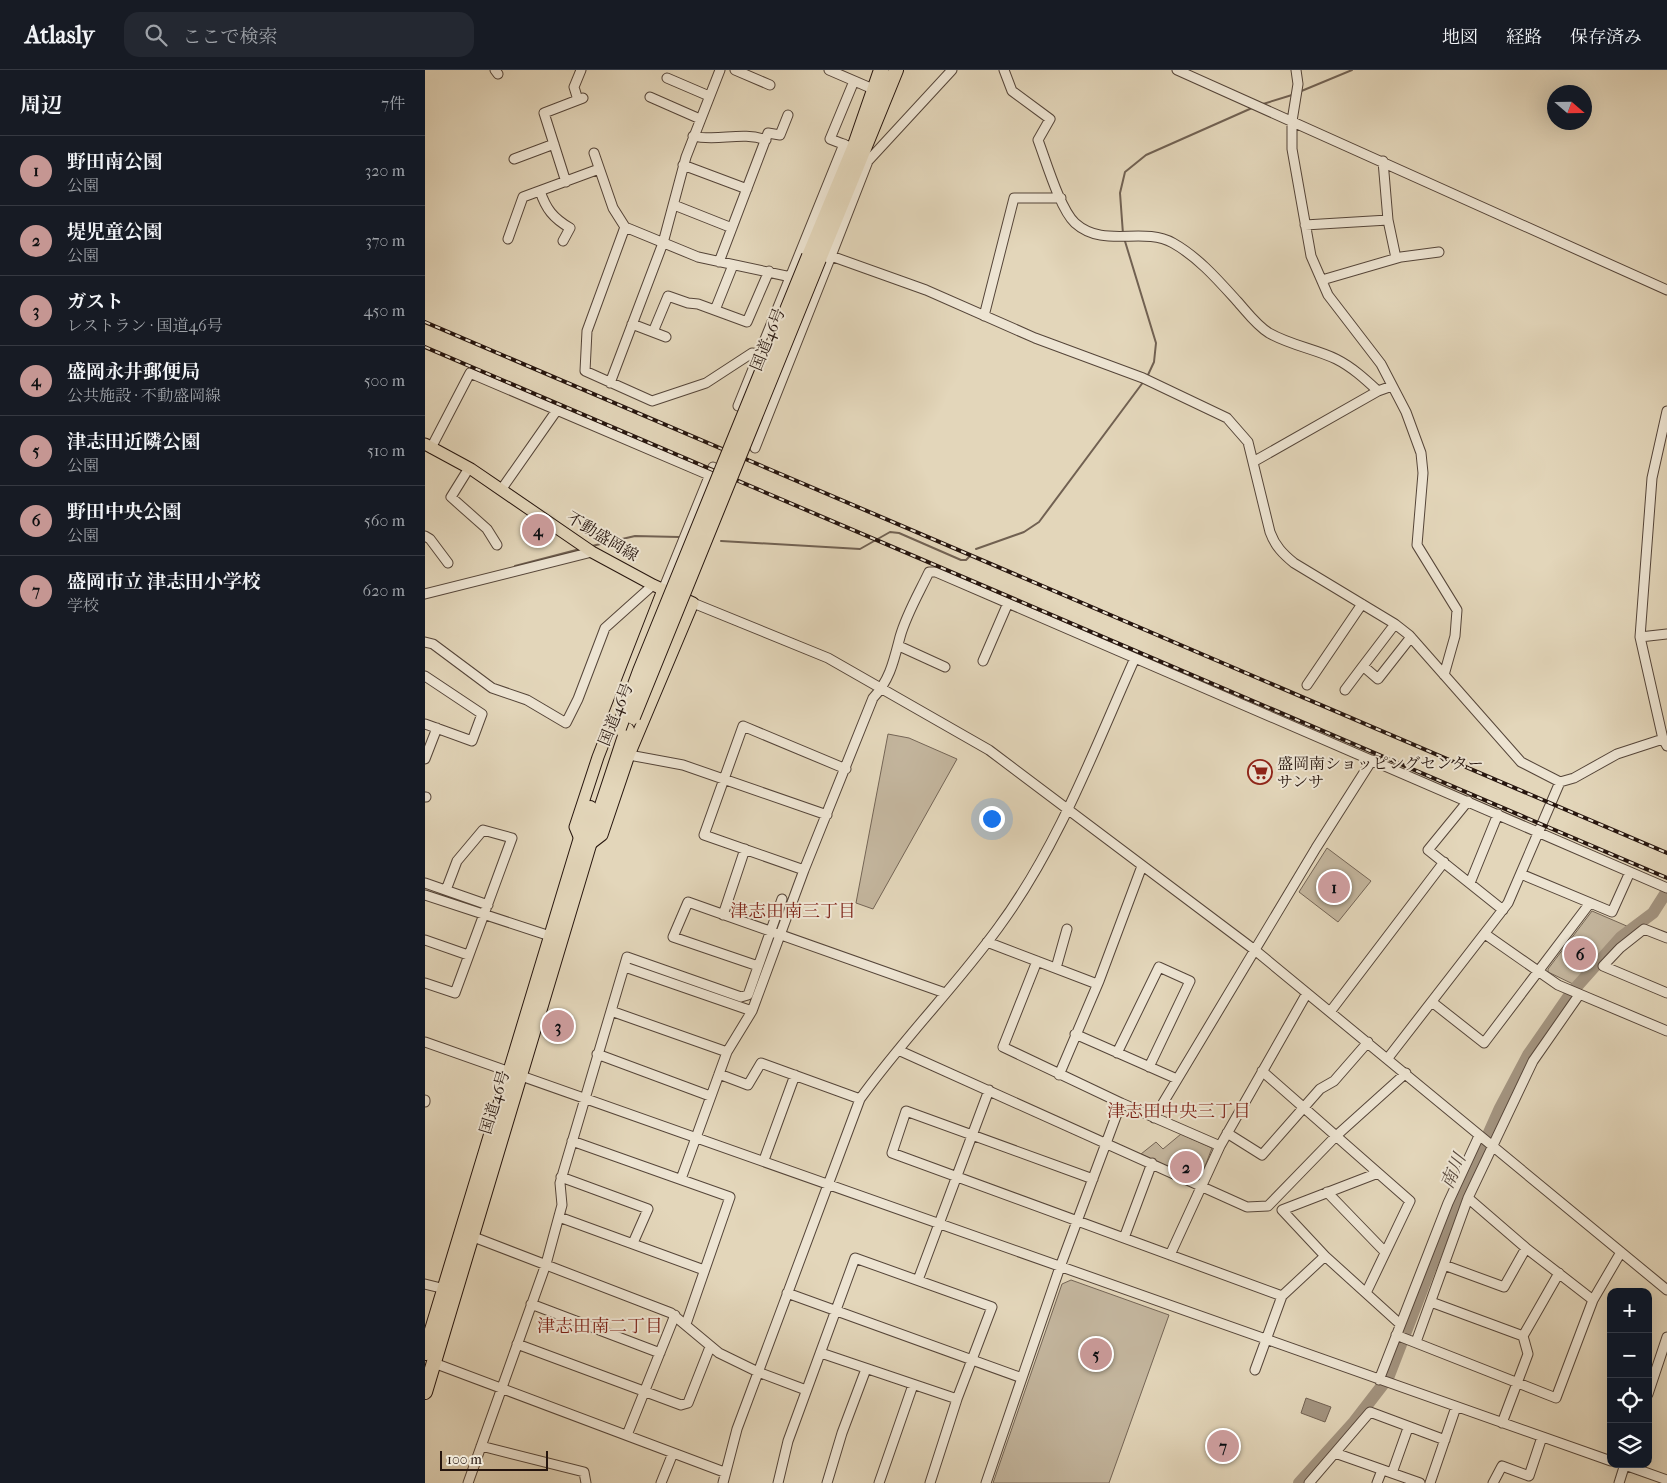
<!DOCTYPE html>
<html lang="ja">
<meta charset="utf-8">
<style>
:root{--surface:#171b24;--page:#242831;--text:#f1f3f6;--muted:#9ea1a6;--line:#363941;--accent:#c59692}
body{margin:0;font-family:"IM FELL French Canon","Noto Serif JP",serif;background:var(--page);color:var(--text)}
.controls{position:absolute;right:15px;bottom:15px;display:grid;overflow:hidden;border-radius:10px;box-shadow:0 5px 20px #0002}
.controls button{width:45px;height:45px;display:grid;place-items:center;padding:0;border:0;border-bottom:1px solid var(--line);background:var(--surface);color:var(--text);font:25px sans-serif}
.compass{position:absolute;left:1122px;top:15px;width:45px;height:45px;border-radius:50%;background:var(--surface);box-shadow:0 5px 20px #0002;rotate:110deg}
.scale{position:absolute;left:15px;bottom:12px;width:108px;box-sizing:border-box;padding-left:5px;border:2px solid #26150e;border-top:0;font-size:14px;line-height:18px;white-space:nowrap;color:#26150e;-webkit-text-stroke:4px #ede4d2;paint-order:stroke}
.you{position:absolute;left:566px;top:748px;width:18px;height:18px;margin:-12px;border:4px solid #fff;border-radius:50%;background:#1a73e8;box-shadow:0 0 0 8px #1a73e833}
.badge{display:grid;place-items:center;width:32px;height:32px;border-radius:50%;background:var(--accent);color:#111;font-size:16px;font-weight:700}
.pin{position:absolute;translate:-50% -50%;border:2px solid #fff;box-shadow:0 1px 5px #0006}
.list{margin:0;padding:0;list-style:none}
h2{display:flex;justify-content:space-between;align-items:center;height:65px;margin:0;padding:0 20px;font-size:21px}
h2 small{font-size:16px;font-weight:400;color:var(--muted)}
.list li{display:grid;grid-template-columns:32px 1fr auto;gap:15px;align-items:center;box-sizing:border-box;height:70px;padding:0 20px;border-top:1px solid var(--line)}
.list b{display:block;font-size:19px;white-space:nowrap}
.list p{margin:0;font-size:16px;white-space:nowrap;color:var(--muted)}
.list em{font-size:16px;font-style:normal;color:var(--muted)}
.icon{flex:none;width:28px;height:28px;fill:none;stroke:currentColor;stroke-width:2;stroke-linecap:round;stroke-linejoin:round}
.map{position:relative;flex:none;width:1242px;height:1413px;overflow:hidden}
header{display:flex;align-items:center;gap:30px;box-sizing:border-box;height:70px;padding:0 25px;background:var(--surface);border-bottom:1px solid var(--line)}
header strong{font-size:24px}
nav{display:flex;gap:28px;margin-inline-start:auto;font-size:18px}
.search{width:350px;height:45px;background:var(--page);display:flex;align-items:center;gap:12px;box-sizing:border-box;padding:0 18px;border-radius:15px;color:var(--muted);font-size:19px}
main{display:flex}
aside{flex:1;background:var(--surface)}
.map>svg:first-child{display:block}
</style>
<header>
<strong>Atlasly</strong>
<div class="search"><svg class="icon" aria-label="search" viewBox="0 0 24 24"><circle cx="10" cy="10" r="6"/><path d="M15 15l6 6"/></svg>ここで検索</div>
<nav><a>地図</a><a>経路</a><a>保存済み</a></nav>
</header>
<main>
<aside>
<h2>周辺<small>7件</small></h2>
<ul class="list">
<li><span class="badge">1</span><div><b>野田南公園</b><p>公園</p></div><em>320 m</em></li>
<li><span class="badge">2</span><div><b>堤児童公園</b><p>公園</p></div><em>370 m</em></li>
<li><span class="badge">3</span><div><b>ガスト</b><p>レストラン · 国道46号</p></div><em>450 m</em></li>
<li><span class="badge">4</span><div><b>盛岡永井郵便局</b><p>公共施設 · 不動盛岡線</p></div><em>500 m</em></li>
<li><span class="badge">5</span><div><b>津志田近隣公園</b><p>公園</p></div><em>510 m</em></li>
<li><span class="badge">6</span><div><b>野田中央公園</b><p>公園</p></div><em>560 m</em></li>
<li><span class="badge">7</span><div><b>盛岡市立 津志田小学校</b><p>学校</p></div><em>620 m</em></li>
</ul>
</aside>
<div class="map">
<svg width="1242" height="1413" viewBox="0 0 1242 1413">
<rect width="100%" height="100%" fill="#e3d6ba"/>
<filter id="stains"><feTurbulence type="fractalNoise" baseFrequency=".004" numOctaves="4"/><feColorMatrix values="0 0 0 0 .2 0 0 0 0 .09 0 0 0 0 .02 0 0 0 .5 -.17"/></filter>
<radialGradient id="worn" r=".72"><stop offset=".6" stop-color="#630" stop-opacity="0"/><stop offset="1" stop-color="#630" stop-opacity=".3"/></radialGradient>
<path fill="#c3b59d" stroke="#746556" d="M463,664L484,668L532,689L448,839L431,833Z
M902,778L946,811L913,852L874,822Z
M1167,841L1204,857L1188,870L1150,915L1123,902V899Z
M756,1064L787,1078L775,1109L772,1110L716,1084L731,1072L738,1079Z
M646,1210L744,1245L684,1413H568L637,1214Z"/>
<path fill="#a39480" stroke="#716152" d="M881,1328L906,1337L900,1352L876,1343Z"/>
<g fill="none" stroke-linecap="round" stroke-linejoin="round">
<path stroke="#716152" stroke-width="2" d="M874,22L927,0
M838,34L867,25
M698,164L695,123L700,102L721,85L827,38
M699,168L731,273L729,292L722,307
M296,471L435,479L465,462L474,463L536,490H541L545,486
M167,476L210,466L254,467
M551,479L599,462L614,452L719,311
M90,496L155,479"/>
<path stroke="#a39480" stroke-width="12" d="M874,1413L929,1352L963,1308L1017,1168L1075,1038L1103,985L1146,923L1196,867L1228,843L1242,821"/>
<defs>
<path id="minor" d="M70,0L73,4
M310,0L345,15
M404,0L448,19
M527,0L443,91L406,186L501,220L610,268L718,308L802,348L823,372L845,462C850,476 858,484 869,493L970,554L984,565L1096,692L1135,712L1149,708L1192,684L1238,669
M579,0L587,21L625,49L613,70C621,91 635,139 650,153C679,179 717,156 748,173C773,187 793,210 812,231C822,242 831,255 844,263C865,275 890,279 911,289C927,297 940,309 953,321
M752,0L1242,220
M871,0L873,14L867,51V79L886,186L903,225L956,294L981,342L996,383L998,403L992,475L1032,540L1030,566L1019,605
M242,8L284,26
M225,27L275,49
M153,30L149,17L156,0
M268,66C292,72 317,61 341,70
M423,76L405,69L429,11
M169,83L188,138L200,157L273,187L366,207
M89,89L129,74
M958,91L963,150L971,188
M258,95L322,119
M141,112L119,43L158,28
M115,121C121,139 128,148 145,158L138,171
M249,135L307,158
M880,155L963,150
M200,157L162,261L160,301L227,331L281,313L327,283L335,284
M83,169L98,127L174,99
M294,192L343,63L355,65L363,45
M897,210L976,187L1014,182
M290,240L308,195
M559,246L589,128H636
M207,254L241,267
M228,262L243,226L263,233L273,234L322,252L344,201
M185,313L238,173L261,87L295,0
M313,336L419,74
M1242,341L1227,408L1215,567L1238,669L1242,676
M6,378L45,303L284,405
M330,378L406,186
M828,392L953,321L967,316
M44,398L26,427L62,459L72,475
M76,420L132,340
M0,466L5,469L23,493
M238,520L288,397
M0,524L167,482
M268,533L403,588L564,680L831,881L1242,1220
M1215,567L1242,564
M0,572L8,574L67,618L102,630L141,653L153,629L180,558L228,515
M474,576L520,597
M558,591L583,533
M938,596L970,554
M0,606L57,644L47,671L0,654
M882,615L937,534
M920,620L938,596L953,609L986,567
M204,685L258,695L402,745
M0,689L12,658
M0,727H1
M1043,731L1003,780L1078,840
M379,800L279,765L318,656L421,699
M1096,804L1187,842L1205,802
M0,813L63,835
M1045,813L1073,744
M0,825L125,866
M298,845L320,779
M1060,864L1133,915L1242,961
M1242,868L1219,859L1195,878L1178,896L1242,923
M0,870L43,885
M562,872L672,914
M612,891L578,977L696,1033L795,1076
M333,896L248,867L263,832L520,923
M200,897L327,941
M631,898L642,859
M0,913L30,923L87,768L58,760L32,791L21,820
M1154,925L1108,991L1043,1128L1101,1178L1168,1230
M1007,932L1059,973L1165,833
M186,941L302,982
M905,942L1019,792
M650,964L752,1009
M0,972L1186,1391
M473,980L822,1137L843,1136L911,1066L981,1003
M692,983L734,897L765,911L724,997
M172,984L285,1026
M963,988L1083,833L1135,712
M837,1001L985,1131L941,1223
M294,1004L323,1015L336,993L435,1029
M634,1005L674,911L717,796
M0,1030V1032
M729,1048L891,778L947,690
M802,1063L837,1085L895,1019L909,1011L943,972
M147,1071L305,1127L261,1254
M339,1090L370,1005
M953,1103L857,1140L900,1186L975,1254
M136,1107L223,1139L208,1173
M256,1109L302,982L327,941L379,800L448,628C465,610 469,590 475,567C481,545 494,523 504,502H511L1242,818
M668,1109L481,1041L467,1083L857,1226
M902,1122L960,1182
M134,1147L279,1200
M46,1166L246,1243L294,1283L333,1302L381,1320
M699,1168L727,1093
M745,1185L795,1076L882,923
M1019,1195L1079,1217L1101,1178
M493,1210L564,1020
M0,1214L24,1220
M362,1223L597,1308
M1006,1232L1098,1266
M106,1234L235,1283
M971,1265L1131,1328L1168,1230L1196,1182
M991,1272L1043,1128
M92,1274L256,1335L263,1333L285,1277
M396,1283L532,1329
M9,1293L299,1402
M830,1300L857,1226L900,1186
M954,1310L1023,1133L1054,1066
M1223,1324L1242,1267
M1077,1353L1103,1284L1098,1266L1134,1203
M202,1365L250,1245
M56,1376L159,1402L161,1413
M910,1383L995,1413
M1197,1394L1242,1410
M967,1403L983,1358
M43,1413L121,1194L137,1135L135,1113L202,887L316,927L323,925L357,829
M236,1413L248,1383
M298,1413L312,1359L435,1029C478,969 530,917 573,858C633,777 669,680 710,588
M353,1413L363,1371L430,1188L567,1237L532,1329L505,1413
M402,1413L417,1363L441,1299
M454,1413L488,1315
M561,1413L635,1197L696,1033
M884,1413L945,1342L1020,1370
M952,1413L957,1400
M1005,1413L1031,1337
M1068,1413L1077,1396L1104,1406L1117,1367
M1194,1413L1200,1394"/>
<path id="major" d="M0,374L46,399L167,482L228,515L268,533L204,685L177,765L164,775
M155,769L150,757L173,687L238,520"/>
<path id="highway" d="M384,186L429,78L456,0
M394,189L471,0
M0,1283L165,738
M0,1322L164,775L202,660"/>
</defs>
<use href="#minor" stroke="#554539" stroke-width="11"/>
<use href="#major" stroke="#26150e" stroke-width="13"/>
<use href="#highway" stroke="#26150e" stroke-width="16"/>
<use href="#minor" stroke="#ede4d2" stroke-width="9"/>
<use href="#major" stroke="#e3d6ba" stroke-width="11"/>
<use href="#highway" stroke="#e3d6ba" stroke-width="14"/>
<defs>
<path id="rail" d="M0,252L1242,783
M0,277L1242,808"/>
</defs>
<use href="#rail" stroke="#26150e" stroke-width="4"/>
<use href="#rail" stroke="#ede4d2" stroke-width="2" stroke-dasharray="5.5" stroke-linecap="butt"/>
<defs>
<path id="highway-bridge" d="M208,647L394,189
M194,658L215,601L384,186"/>
</defs>
<use href="#highway-bridge" stroke="#26150e" stroke-width="16" stroke-linecap="butt"/>
<use href="#highway-bridge" stroke="#e3d6ba" stroke-width="14"/>
</g>
<defs>
<symbol id="supermarket-ring" viewBox="-11 -11 22 22"><circle r="9.5" fill="#ede4d2" stroke="#8f2418" stroke-width="1.5"/><path d="M-6-5.5h2.5l.6 2H6L4.5 2H-2.5L-4.4-4H-6ZM-1.5 3.2a1.3 1.3 0 1 0 .1 0ZM3 3.2a1.3 1.3 0 1 0 .1 0Z" fill="#8f2418"/></symbol>
</defs>
<g fill-rule="evenodd">
<use href="#supermarket-ring" x="821" y="688" width="28" height="28"/>
</g>
<g text-anchor="middle" stroke-width="4" stroke-linejoin="round" paint-order="stroke">
<g font-size="16" fill="#26150e" stroke="#ede4d2">
<text transform="translate(342 269) rotate(-68)" y="6">国道46号</text>
<text transform="translate(178 466) rotate(31)" y="6">不動盛岡線</text>
<text transform="translate(190 644) rotate(-68)" y="6">国道46号</text>
<text transform="translate(69 1032) rotate(-73)" y="6">国道46号</text>
</g>
<g font-size="16" fill="#26150e" stroke="#ede4d2" text-anchor="start">
<text x="852" y="699">盛岡南ショッピングセンター<tspan x="852" dy="18">サンサ</tspan></text>
</g>
<g font-size="18" fill="#7a1f14" stroke="#ede4d2">
<text x="368" y="847">津志田南三丁目</text>
<text x="754" y="1047">津志田中央三丁目</text>
<text x="175" y="1262">津志田南二丁目</text>
</g>
<g font-size="18" font-style="italic" fill="#58483c" stroke="#ede4d2">
<text transform="translate(1028 1101) rotate(-66)" y="6">南川</text>
</g>
</g>
<rect width="100%" height="100%" filter="url(#stains)"/>
<rect width="100%" height="100%" fill="url(#worn)"/>
</svg>
<div class="controls">
<button>+</button>
<button>−</button>
<button><svg class="icon" aria-label="locate" viewBox="0 0 24 24"><circle cx="12" cy="12" r="6"/><path d="M12 2v4M12 18v4M2 12h4M18 12h4"/></svg></button>
<button><svg class="icon" aria-label="layers" viewBox="0 0 24 24"><path d="M12 4l9 5-9 5-9-5zM3 14l9 5 9-5"/></svg></button>
</div>
<svg class="compass" viewBox="-18 -18 36 36"><path d="M0-13l5 13h-10z" fill="#e53935"/><path d="M0 13l5-13h-10z" fill="#9ea1a6"/></svg>
<div class="scale">100 m</div>
<div class="you"></div>
<div class="pin badge" style="left:909px;top:817px">1</div>
<div class="pin badge" style="left:761px;top:1097px">2</div>
<div class="pin badge" style="left:133px;top:956px">3</div>
<div class="pin badge" style="left:113px;top:460px">4</div>
<div class="pin badge" style="left:671px;top:1284px">5</div>
<div class="pin badge" style="left:1155px;top:884px">6</div>
<div class="pin badge" style="left:798px;top:1376px">7</div>
</div>
</main>
